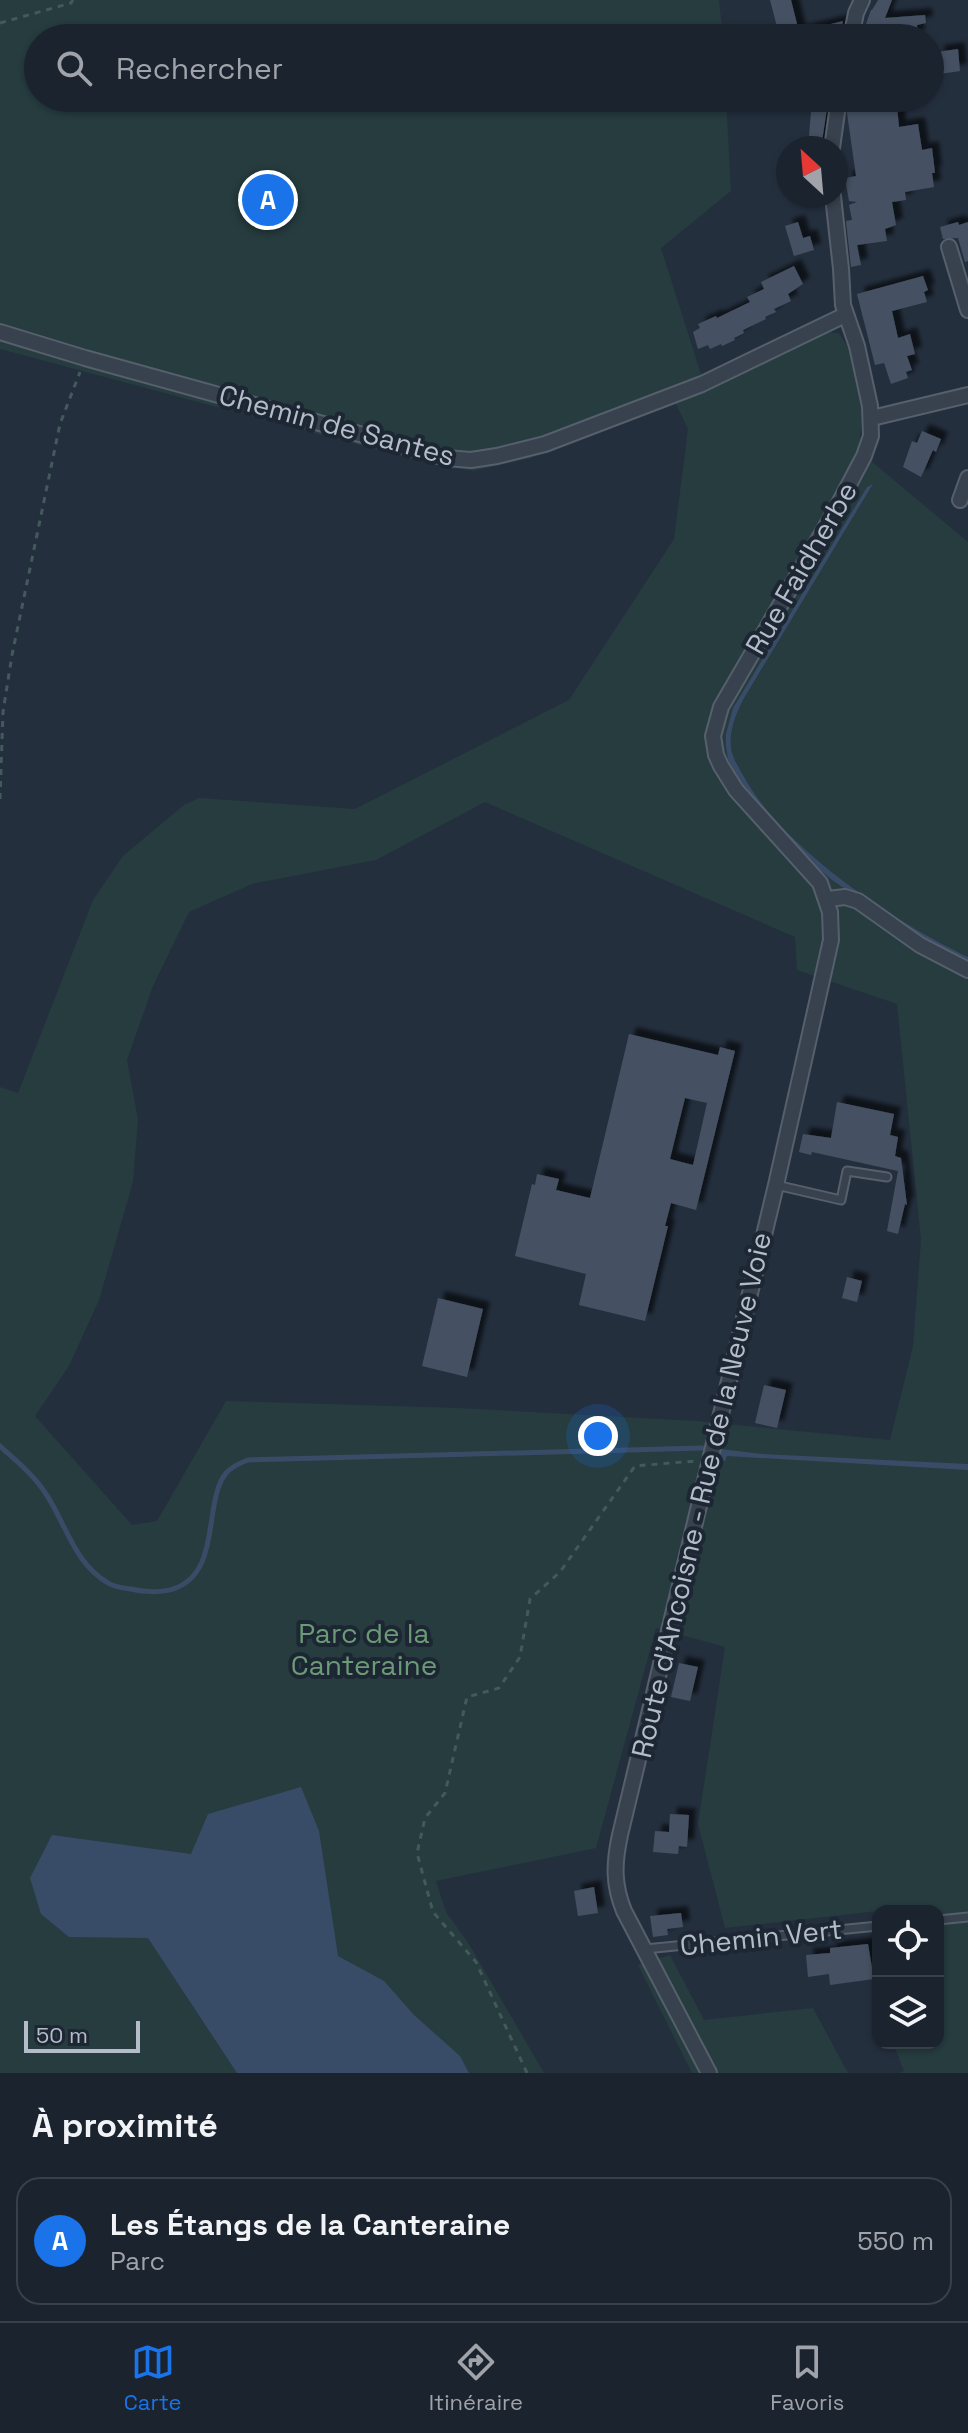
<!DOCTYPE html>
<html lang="fr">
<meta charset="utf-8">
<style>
:root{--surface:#1b232e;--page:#242b36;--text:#f1f3f6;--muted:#a0a4aa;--line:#39404a;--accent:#1a73e8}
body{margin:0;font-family:"Space Grotesk",sans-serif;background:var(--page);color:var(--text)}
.controls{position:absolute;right:24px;bottom:24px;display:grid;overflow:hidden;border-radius:16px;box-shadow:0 2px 6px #0004}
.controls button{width:72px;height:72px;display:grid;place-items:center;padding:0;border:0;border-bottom:2px solid var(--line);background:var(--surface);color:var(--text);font:40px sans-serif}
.compass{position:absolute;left:776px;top:136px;width:72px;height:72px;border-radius:50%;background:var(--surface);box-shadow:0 2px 6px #0004;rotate:334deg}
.scale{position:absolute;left:24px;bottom:20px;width:116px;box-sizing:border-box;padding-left:8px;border:4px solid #b4bcc9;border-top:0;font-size:22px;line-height:28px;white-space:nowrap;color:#b4bcc9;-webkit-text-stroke:6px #1d2633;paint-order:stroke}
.you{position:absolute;left:598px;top:1436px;width:28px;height:28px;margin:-20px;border:6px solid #fff;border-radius:50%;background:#1a73e8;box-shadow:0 0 0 12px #1a73e833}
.badge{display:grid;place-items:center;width:52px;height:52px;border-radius:50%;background:var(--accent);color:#fff;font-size:26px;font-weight:700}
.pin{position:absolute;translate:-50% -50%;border:4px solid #fff;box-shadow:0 2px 8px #0006}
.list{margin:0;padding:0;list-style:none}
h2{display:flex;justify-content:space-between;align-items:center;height:104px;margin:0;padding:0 32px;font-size:34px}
h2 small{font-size:26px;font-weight:400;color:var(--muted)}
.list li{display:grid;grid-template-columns:52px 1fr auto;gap:24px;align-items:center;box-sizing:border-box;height:128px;margin:0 16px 16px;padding:0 16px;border:2px solid var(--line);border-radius:24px}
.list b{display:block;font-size:30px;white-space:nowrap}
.list p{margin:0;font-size:26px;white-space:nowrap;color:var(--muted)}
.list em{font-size:26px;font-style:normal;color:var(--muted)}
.icon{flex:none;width:44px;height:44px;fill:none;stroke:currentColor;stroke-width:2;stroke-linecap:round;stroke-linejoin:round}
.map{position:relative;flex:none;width:968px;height:2073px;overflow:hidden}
.search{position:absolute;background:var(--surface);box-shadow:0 2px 6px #0004;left:24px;right:24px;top:24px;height:88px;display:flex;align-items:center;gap:20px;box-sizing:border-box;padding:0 28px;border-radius:44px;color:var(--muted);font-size:30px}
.sheet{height:248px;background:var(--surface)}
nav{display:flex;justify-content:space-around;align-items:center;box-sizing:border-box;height:112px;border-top:2px solid var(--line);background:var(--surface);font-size:22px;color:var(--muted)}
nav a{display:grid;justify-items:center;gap:4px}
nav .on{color:var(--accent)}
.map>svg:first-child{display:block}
</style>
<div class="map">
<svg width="968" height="2073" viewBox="0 0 968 2073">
<defs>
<filter id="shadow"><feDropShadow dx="7" dy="-7" stdDeviation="2" flood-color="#0009"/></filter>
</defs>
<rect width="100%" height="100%" fill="#242f3e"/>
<path fill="#263c3f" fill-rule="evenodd" d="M0,0H719L723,38H38V98H726L731,191L661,248L706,390L824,332L839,333L849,349L863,406L859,451L968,542V957C894,922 782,848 743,775C738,766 732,757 731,747C729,731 736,714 743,700L872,486L867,487L734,708L726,734L739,783L801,854L832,880L968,964V2073H899L904,2071L893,2043H938V1911H878L725,1928L698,1824L725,1647L656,1628L596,1848L436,1881L446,1912L469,1944L544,2073H0V1087L18,1093L93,900L123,856L184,805L199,798L355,809L569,700L674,539L688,429L676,404L531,458L473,471L408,458L0,349ZM485,802L795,937L797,970L897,1004L921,1240L913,1346L890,1440L696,1421L458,1408L226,1401L157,1521L132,1525L35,1416L69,1366L99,1300L133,1182L138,1119L127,1060L153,986L189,912L252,884L376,860Z
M670,1955L704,2020L813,2008L848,2073H692L638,1965Z"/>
<path fill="#394c67" d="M873,484L743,700C736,714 729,731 731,747C732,757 738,766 743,775C782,848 894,922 968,957V964L925,942L832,880L801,854L739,783L728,759L726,746V734L733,708L867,487Z
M720,1449L762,1454L968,1464V1470L727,1456L725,1461L718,1460Z
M301,1787L319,1831L338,1956L384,1981L414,2015L460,2056L469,2073H237L148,1938L69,1937L41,1914L30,1878L52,1835L191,1854L208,1814Z"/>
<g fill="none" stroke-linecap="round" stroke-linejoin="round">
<path stroke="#394c67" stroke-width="5" d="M0,1446C16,1461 34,1475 46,1494C66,1524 74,1563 108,1583C114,1587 124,1588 131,1589C143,1592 162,1593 173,1589C223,1573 202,1500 227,1472C233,1466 240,1463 248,1460L702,1448"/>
</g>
<path fill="#455162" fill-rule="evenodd" filter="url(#shadow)" d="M770,0H791L799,32L843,21L839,38H780Z
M878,0H892L885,18L925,15L926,23L917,25L918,37L897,38L896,29L875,33L874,38H861L871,10H872Z
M958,49L960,71L940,74L937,52Z
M849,98H879L880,108L897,106L899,127L918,124L922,150L932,148L935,173H932L934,187L905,192L906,200L892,202L896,225L885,229L887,241L857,245L861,265L851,267L846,221L852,220L849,205L857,202L849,201L845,178L856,176L847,113Z
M812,100L828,102L821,148H808Z
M798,222L803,238L810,236L814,250L794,256L785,226Z
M958,222L959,225L968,222V261L965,262L958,238L943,239L940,227Z
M794,266L803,284L788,294L791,301L774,309L776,312L765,317L766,319L743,330L744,333L734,338L735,340L722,346L721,344L710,349L708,345L698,349L693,332L700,328L698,324L716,316L717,318L750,302L747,297L764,289L761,282Z
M923,276L928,290L924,292L927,302L892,311L898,338L910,334L915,354L907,356L912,370L906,372L908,378L891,384L884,363L875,365L857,294Z
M922,431L941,439L936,452L933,450L921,477L903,467L912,441L917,443Z
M629,1034L718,1055L720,1047L735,1051L696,1210L671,1203L665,1226H668L645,1321L579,1305L586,1274L515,1256L532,1184L535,1185L537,1174L559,1179L556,1190L590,1198ZM685,1098L707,1103L693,1165L670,1159Z
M837,1102L894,1114L890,1135L898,1137L895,1156L901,1158L907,1205L905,1204L898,1234L887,1231L898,1171L812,1152L811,1155L799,1152L803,1134L831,1138Z
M847,1277L862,1281L857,1302L842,1298Z
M438,1298L483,1309L467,1377L422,1366Z
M764,1385L786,1390L777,1428L755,1423Z
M679,1663L698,1667L690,1701L671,1697Z
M670,1814L689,1815L687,1847L679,1846L678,1854L653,1852L655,1831L669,1832Z
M594,1887L598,1913L578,1916L574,1891Z
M681,1913L683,1927L667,1929L668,1935L653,1937L650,1916Z
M868,1944L874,1979L830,1985L829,1974L808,1977L806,1955L830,1953V1948Z"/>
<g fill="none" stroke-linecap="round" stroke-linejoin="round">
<defs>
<path id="lane" d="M776,1185L841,1200L847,1171L887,1177
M938,1920L968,1917
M645,1949L878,1926"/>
<path id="street" d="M851,38L856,13L862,0
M832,148L839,98
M949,247L968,310
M0,332L85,358L446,458L471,460L497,456L545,444L702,384L845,315
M872,418L968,395
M960,500L968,478
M828,899L845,897L858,901L920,945L968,970
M709,2073L624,1911C613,1884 614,1863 620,1835L776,1185L831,940L830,912L820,883L736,790L721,766L716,755L713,736L721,707L835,511L864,456L871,436L870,406L857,346L843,305L841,269L833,196"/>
</defs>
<use href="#lane" stroke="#565f6c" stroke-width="11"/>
<use href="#street" stroke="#565f6c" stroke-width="18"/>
<path stroke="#44595c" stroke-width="3" stroke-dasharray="6 6" stroke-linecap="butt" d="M0,23L71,3L73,0
M930,76H936L933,54
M0,799L3,712L12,655L60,424L80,372
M527,2073L476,1962L433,1912L417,1853L425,1818L445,1793L467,1697L499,1688L520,1657L530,1599L560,1572L635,1466L695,1461"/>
<use href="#lane" stroke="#38414e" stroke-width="7"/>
<use href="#street" stroke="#38414e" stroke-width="14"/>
</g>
<g text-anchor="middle" stroke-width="8" stroke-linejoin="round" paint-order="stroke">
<g font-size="28" fill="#b4bcc9" stroke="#1d2633">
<text transform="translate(337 425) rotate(15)" y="10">Chemin de Santes</text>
<text transform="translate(801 568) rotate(-60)" y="10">Rue Faidherbe</text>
<text transform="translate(701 1495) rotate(-77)" y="10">Route d'Ancoisne - Rue de la Neuve Voie</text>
<text transform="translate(761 1937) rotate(-6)" y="10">Chemin Vert</text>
</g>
<g font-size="28" fill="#6b9a76" stroke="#1d2633">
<text x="364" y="1643">Parc de la<tspan x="364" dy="32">Canteraine</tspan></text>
</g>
</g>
</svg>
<div class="controls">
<button><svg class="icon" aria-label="locate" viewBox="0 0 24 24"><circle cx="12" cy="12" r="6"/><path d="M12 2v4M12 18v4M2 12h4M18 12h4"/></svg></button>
<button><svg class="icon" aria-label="layers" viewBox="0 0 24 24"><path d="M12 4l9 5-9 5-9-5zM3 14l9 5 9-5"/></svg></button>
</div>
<svg class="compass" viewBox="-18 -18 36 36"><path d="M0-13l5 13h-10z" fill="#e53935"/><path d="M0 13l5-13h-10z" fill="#a0a4aa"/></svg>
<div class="scale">50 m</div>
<div class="you"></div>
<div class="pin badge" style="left:268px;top:200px">A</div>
<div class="search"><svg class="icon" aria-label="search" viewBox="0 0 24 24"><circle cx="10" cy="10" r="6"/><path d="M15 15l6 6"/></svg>Rechercher</div>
</div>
<section class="sheet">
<h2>À proximité<small></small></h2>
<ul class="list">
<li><span class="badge">A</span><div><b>Les Étangs de la Canteraine</b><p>Parc</p></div><em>550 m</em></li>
</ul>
</section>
<nav>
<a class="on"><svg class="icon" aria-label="map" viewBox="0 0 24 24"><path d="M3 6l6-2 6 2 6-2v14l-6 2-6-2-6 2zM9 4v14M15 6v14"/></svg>Carte</a>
<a><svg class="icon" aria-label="directions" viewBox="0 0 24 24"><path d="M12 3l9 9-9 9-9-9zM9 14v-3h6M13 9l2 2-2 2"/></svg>Itinéraire</a>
<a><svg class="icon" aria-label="saved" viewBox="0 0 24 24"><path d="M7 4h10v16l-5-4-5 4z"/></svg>Favoris</a>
</nav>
